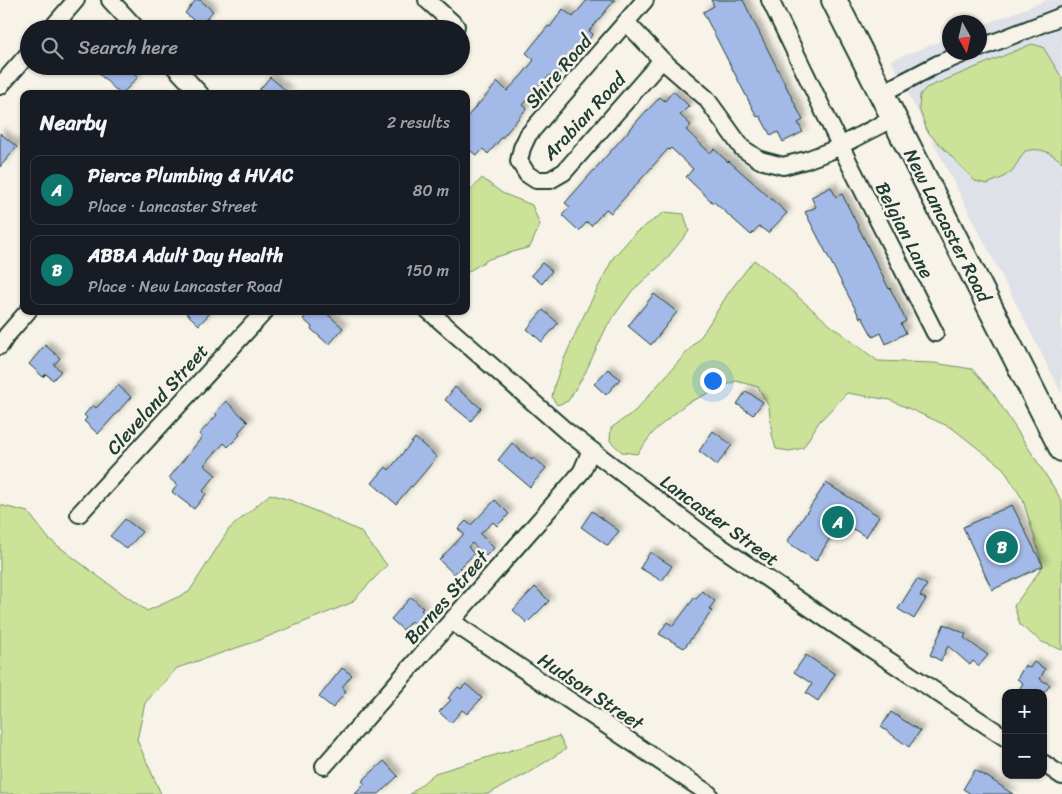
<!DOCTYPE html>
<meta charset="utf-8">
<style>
:root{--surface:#171b24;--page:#20242c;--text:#f1f3f6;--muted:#9ea1a6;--line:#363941;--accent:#0f766e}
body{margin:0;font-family:Sriracha,sans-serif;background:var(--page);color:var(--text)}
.controls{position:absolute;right:15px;bottom:15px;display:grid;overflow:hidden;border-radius:10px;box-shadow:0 1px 4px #0004}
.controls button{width:45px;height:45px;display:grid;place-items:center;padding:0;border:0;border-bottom:1px solid var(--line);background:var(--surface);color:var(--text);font:25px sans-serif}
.compass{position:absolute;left:942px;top:15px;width:45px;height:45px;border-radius:50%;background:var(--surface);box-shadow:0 1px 4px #0004;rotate:172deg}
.you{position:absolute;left:712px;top:380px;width:18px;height:18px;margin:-12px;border:4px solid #fff;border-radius:50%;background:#1a73e8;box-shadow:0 0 0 8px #1a73e833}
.badge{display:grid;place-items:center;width:32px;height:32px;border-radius:50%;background:var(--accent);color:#fff;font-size:16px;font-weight:700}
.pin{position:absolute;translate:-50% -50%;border:2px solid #fff;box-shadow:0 1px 5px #0006}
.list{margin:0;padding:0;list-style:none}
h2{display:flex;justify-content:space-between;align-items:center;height:65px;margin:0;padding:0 20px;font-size:21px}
h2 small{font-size:16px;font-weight:400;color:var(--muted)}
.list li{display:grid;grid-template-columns:32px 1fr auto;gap:15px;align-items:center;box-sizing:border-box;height:70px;margin:0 10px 10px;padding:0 10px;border:1px solid var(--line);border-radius:10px}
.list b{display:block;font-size:19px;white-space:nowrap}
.list p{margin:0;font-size:16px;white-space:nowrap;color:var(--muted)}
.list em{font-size:16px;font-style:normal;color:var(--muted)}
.icon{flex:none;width:28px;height:28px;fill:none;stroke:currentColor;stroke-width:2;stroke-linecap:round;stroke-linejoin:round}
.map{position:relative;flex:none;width:1062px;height:794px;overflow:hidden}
.search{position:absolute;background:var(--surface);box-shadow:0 1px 4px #0004;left:20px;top:20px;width:450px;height:55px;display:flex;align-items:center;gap:12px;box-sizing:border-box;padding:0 18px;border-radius:28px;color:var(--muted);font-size:19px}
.panel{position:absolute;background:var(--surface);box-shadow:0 1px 4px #0004;left:20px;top:90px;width:450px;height:225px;border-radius:10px}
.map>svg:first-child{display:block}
</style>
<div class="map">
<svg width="1062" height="794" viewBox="0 0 1062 794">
<defs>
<filter id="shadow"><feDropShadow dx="4.5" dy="-4.5" stdDeviation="2.5" flood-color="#0004"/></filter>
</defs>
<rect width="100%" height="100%" fill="#f7f3e8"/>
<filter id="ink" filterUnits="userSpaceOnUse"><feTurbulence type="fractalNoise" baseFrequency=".02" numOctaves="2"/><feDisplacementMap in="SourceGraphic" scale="10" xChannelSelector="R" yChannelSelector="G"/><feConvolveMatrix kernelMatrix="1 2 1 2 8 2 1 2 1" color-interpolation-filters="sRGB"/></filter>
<g filter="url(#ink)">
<path fill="#dee2e8" d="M1047,0H1062V394L891,60L949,38L950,52H980V26Z"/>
<path fill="#cbe298" stroke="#759066" d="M1032,44L1043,47L1062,78V162C1050,152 1041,147 1025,151L1012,171L1002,178L987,184L975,181L927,131L919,108L920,95L926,88Z
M482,178L502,193L532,205L540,225L530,247L489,259L466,273V195Z
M665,212L684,214L689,231L664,262L632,291L607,326L585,373L568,401L557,405L552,397L555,383L564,359L581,321L613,258L635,233Z
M754,260L770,272L830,325L878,361L934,363L972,369L993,393L1056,491L1062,502V650L1042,642L1020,625L1014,606L1043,566L1023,500L1003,468L952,428L890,400L847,393L819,422L803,448L790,451L776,449L772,434L769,407L758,387L736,381L687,403L655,430L637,454L622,452L610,441L611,428L635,411L702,335L729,292Z
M270,494L293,501L360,531L387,565L351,603L257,641L177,668L145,703L137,740L161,794H0V505L28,512L49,539L99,577L147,611L189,592L229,529Z
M559,736L566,749L528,773L488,794H410L435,773Z"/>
<path fill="#a3b9e7" stroke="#1f3d34" filter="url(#shadow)" d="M196,0H200L213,11L200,26L185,13Z
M587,0H615L589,31L593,34L569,63L568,62L555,79L550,75L523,105L527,108L503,137H502L488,154L483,149L477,156L466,147V118L498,82L507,91L522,75L534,60L526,53L548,26L550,27L563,9L573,17Z
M711,0H743L803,120L798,123L803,132L783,142L778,132L771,136L760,116L757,117L703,12L714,6Z
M91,66H126L138,77L122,94H120Z
M270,77L290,94H256Z
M673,91L689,106L680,115L691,125L686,130L710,153L714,149L728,162L729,161L787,213L768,233L759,226L751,235L714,202L713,203L686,177L693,169L671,148L669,150L668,149L611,213L606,209L591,226L587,222L579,231L562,215L570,207L565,203L647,110V111L660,97L665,101Z
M0,133L17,147L0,167Z
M831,187L836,197L842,194L889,289L890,288L906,321L901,324L906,333L886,344L881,333L873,337L862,317L860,318L805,212L816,207L811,197Z
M542,263L552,271L542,284L531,275Z
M654,294L677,312L651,345L628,326Z
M543,310L558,323L542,342L527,329Z
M184,311H212L199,325Z
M310,311H324L343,328L329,345L311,329L312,327L303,319Z
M45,345L60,358L54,365L61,371L53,380L46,374L43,377L29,364Z
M608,369L620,379L606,395L594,384Z
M118,385L131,397L98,434L84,421L87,418L84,415L93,405L96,408Z
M455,387L481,408L471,421L445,400Z
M746,391L763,402L753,415L737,404Z
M226,401L248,422L238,433L240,435L228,447L224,443L204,465L216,475L203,491L206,494L194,509L172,492L177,485L169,478L202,437L199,434L217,415L215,413Z
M713,431L732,445L717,465L699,451Z
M415,438L437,457L412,487L411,486L396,504L372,483L386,467L389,470Z
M512,443L532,460L534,458L546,468L530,487L498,460Z
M826,483L879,516L866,537L850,527L843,539L833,533L816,561L787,542Z
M495,500L509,514L497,526L493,522L480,534L494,548L486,556L472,543L468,547L474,554L454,574L439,560L464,534L458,529L466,521L471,525Z
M1012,505L1043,566L992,590L963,527Z
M592,511L619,531L608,546L581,527Z
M125,519L142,532L127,549L110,536Z
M650,552L672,566L662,581L640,568Z
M917,579L927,585L920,596L926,599L914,619L898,609Z
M535,587L549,601L527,623L513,610Z
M702,591L715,601L709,609L712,611L684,648L659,634L667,622L673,626L695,597L696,599Z
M411,597L423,608L421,610L424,613L415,624L411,621L403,630L391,619Z
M944,624L966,634L964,638L988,655L979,666L973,661L970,665L948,646L941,661L930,655Z
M806,655L835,674L818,701L806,693L812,684L794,672Z
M1034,662L1045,669L1040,679L1050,685L1044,693H1017L1023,683L1017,679L1025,665L1030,668Z
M342,668L352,675L342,687L346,691L333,708L319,697Z
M466,684L482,698L467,714L462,710L451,723L439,712L451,700L448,698L458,687L461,689Z
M891,712L920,731L909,747L881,727Z
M384,761L398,776L379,794H355L365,784L362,781Z
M975,770L989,778L1013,794H971L963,789Z"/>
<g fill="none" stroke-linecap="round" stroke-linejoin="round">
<defs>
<path id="minor" d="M110,0L137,29
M427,0L456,26
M645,0L528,135L522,148L519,161L527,174L536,180H550L564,172L662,60
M770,0L840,145L935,333
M627,23L662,60L706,98L742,148L760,160L783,166L806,160L830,151L894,118
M51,29L76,0
M980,48L1062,16
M174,66L200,94
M0,86L29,53
M882,93L938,64L967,52
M429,311L566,431L708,538L832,623L1006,738
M0,346L7,335L28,311
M79,514L265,311
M451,621L709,794
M1043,763L1062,776
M324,766L573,482L582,471L591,450"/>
<path id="secondary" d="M834,0L1062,449"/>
</defs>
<use href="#minor" stroke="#1f3d34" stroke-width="20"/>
<use href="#secondary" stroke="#1f3d34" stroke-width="28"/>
<use href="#minor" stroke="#f7f3e8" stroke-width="16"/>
<use href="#secondary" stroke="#f7f3e8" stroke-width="24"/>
</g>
</g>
<g text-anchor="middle" stroke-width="5" stroke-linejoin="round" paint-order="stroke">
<g font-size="19" fill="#1f3d34" stroke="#f7f3e8">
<text transform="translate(558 71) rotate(-49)" y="7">Shire Road</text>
<text transform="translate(584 116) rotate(-47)" y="7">Arabian Road</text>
<text transform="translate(948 225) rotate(63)" y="7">New Lancaster Road</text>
<text transform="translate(905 230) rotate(63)" y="7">Belgian Lane</text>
<text transform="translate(157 399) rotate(-48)" y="7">Cleveland Street</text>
<text transform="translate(720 520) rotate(36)" y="7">Lancaster Street</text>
<text transform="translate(446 597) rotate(-49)" y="7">Barnes Street</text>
<text transform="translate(591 691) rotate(34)" y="7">Hudson Street</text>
</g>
</g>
</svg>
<div class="controls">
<button>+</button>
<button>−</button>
</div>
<svg class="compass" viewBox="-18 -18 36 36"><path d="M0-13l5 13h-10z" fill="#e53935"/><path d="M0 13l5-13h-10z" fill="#9ea1a6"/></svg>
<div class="you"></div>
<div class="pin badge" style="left:838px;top:522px">A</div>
<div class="pin badge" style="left:1002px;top:547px">B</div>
<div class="search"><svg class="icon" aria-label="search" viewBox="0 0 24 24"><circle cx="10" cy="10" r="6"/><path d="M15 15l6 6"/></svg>Search here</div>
<section class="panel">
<h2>Nearby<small>2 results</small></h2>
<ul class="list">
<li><span class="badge">A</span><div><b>Pierce Plumbing &amp; HVAC</b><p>Place · Lancaster Street</p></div><em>80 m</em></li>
<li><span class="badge">B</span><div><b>ABBA Adult Day Health</b><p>Place · New Lancaster Road</p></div><em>150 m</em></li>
</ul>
</section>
</div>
